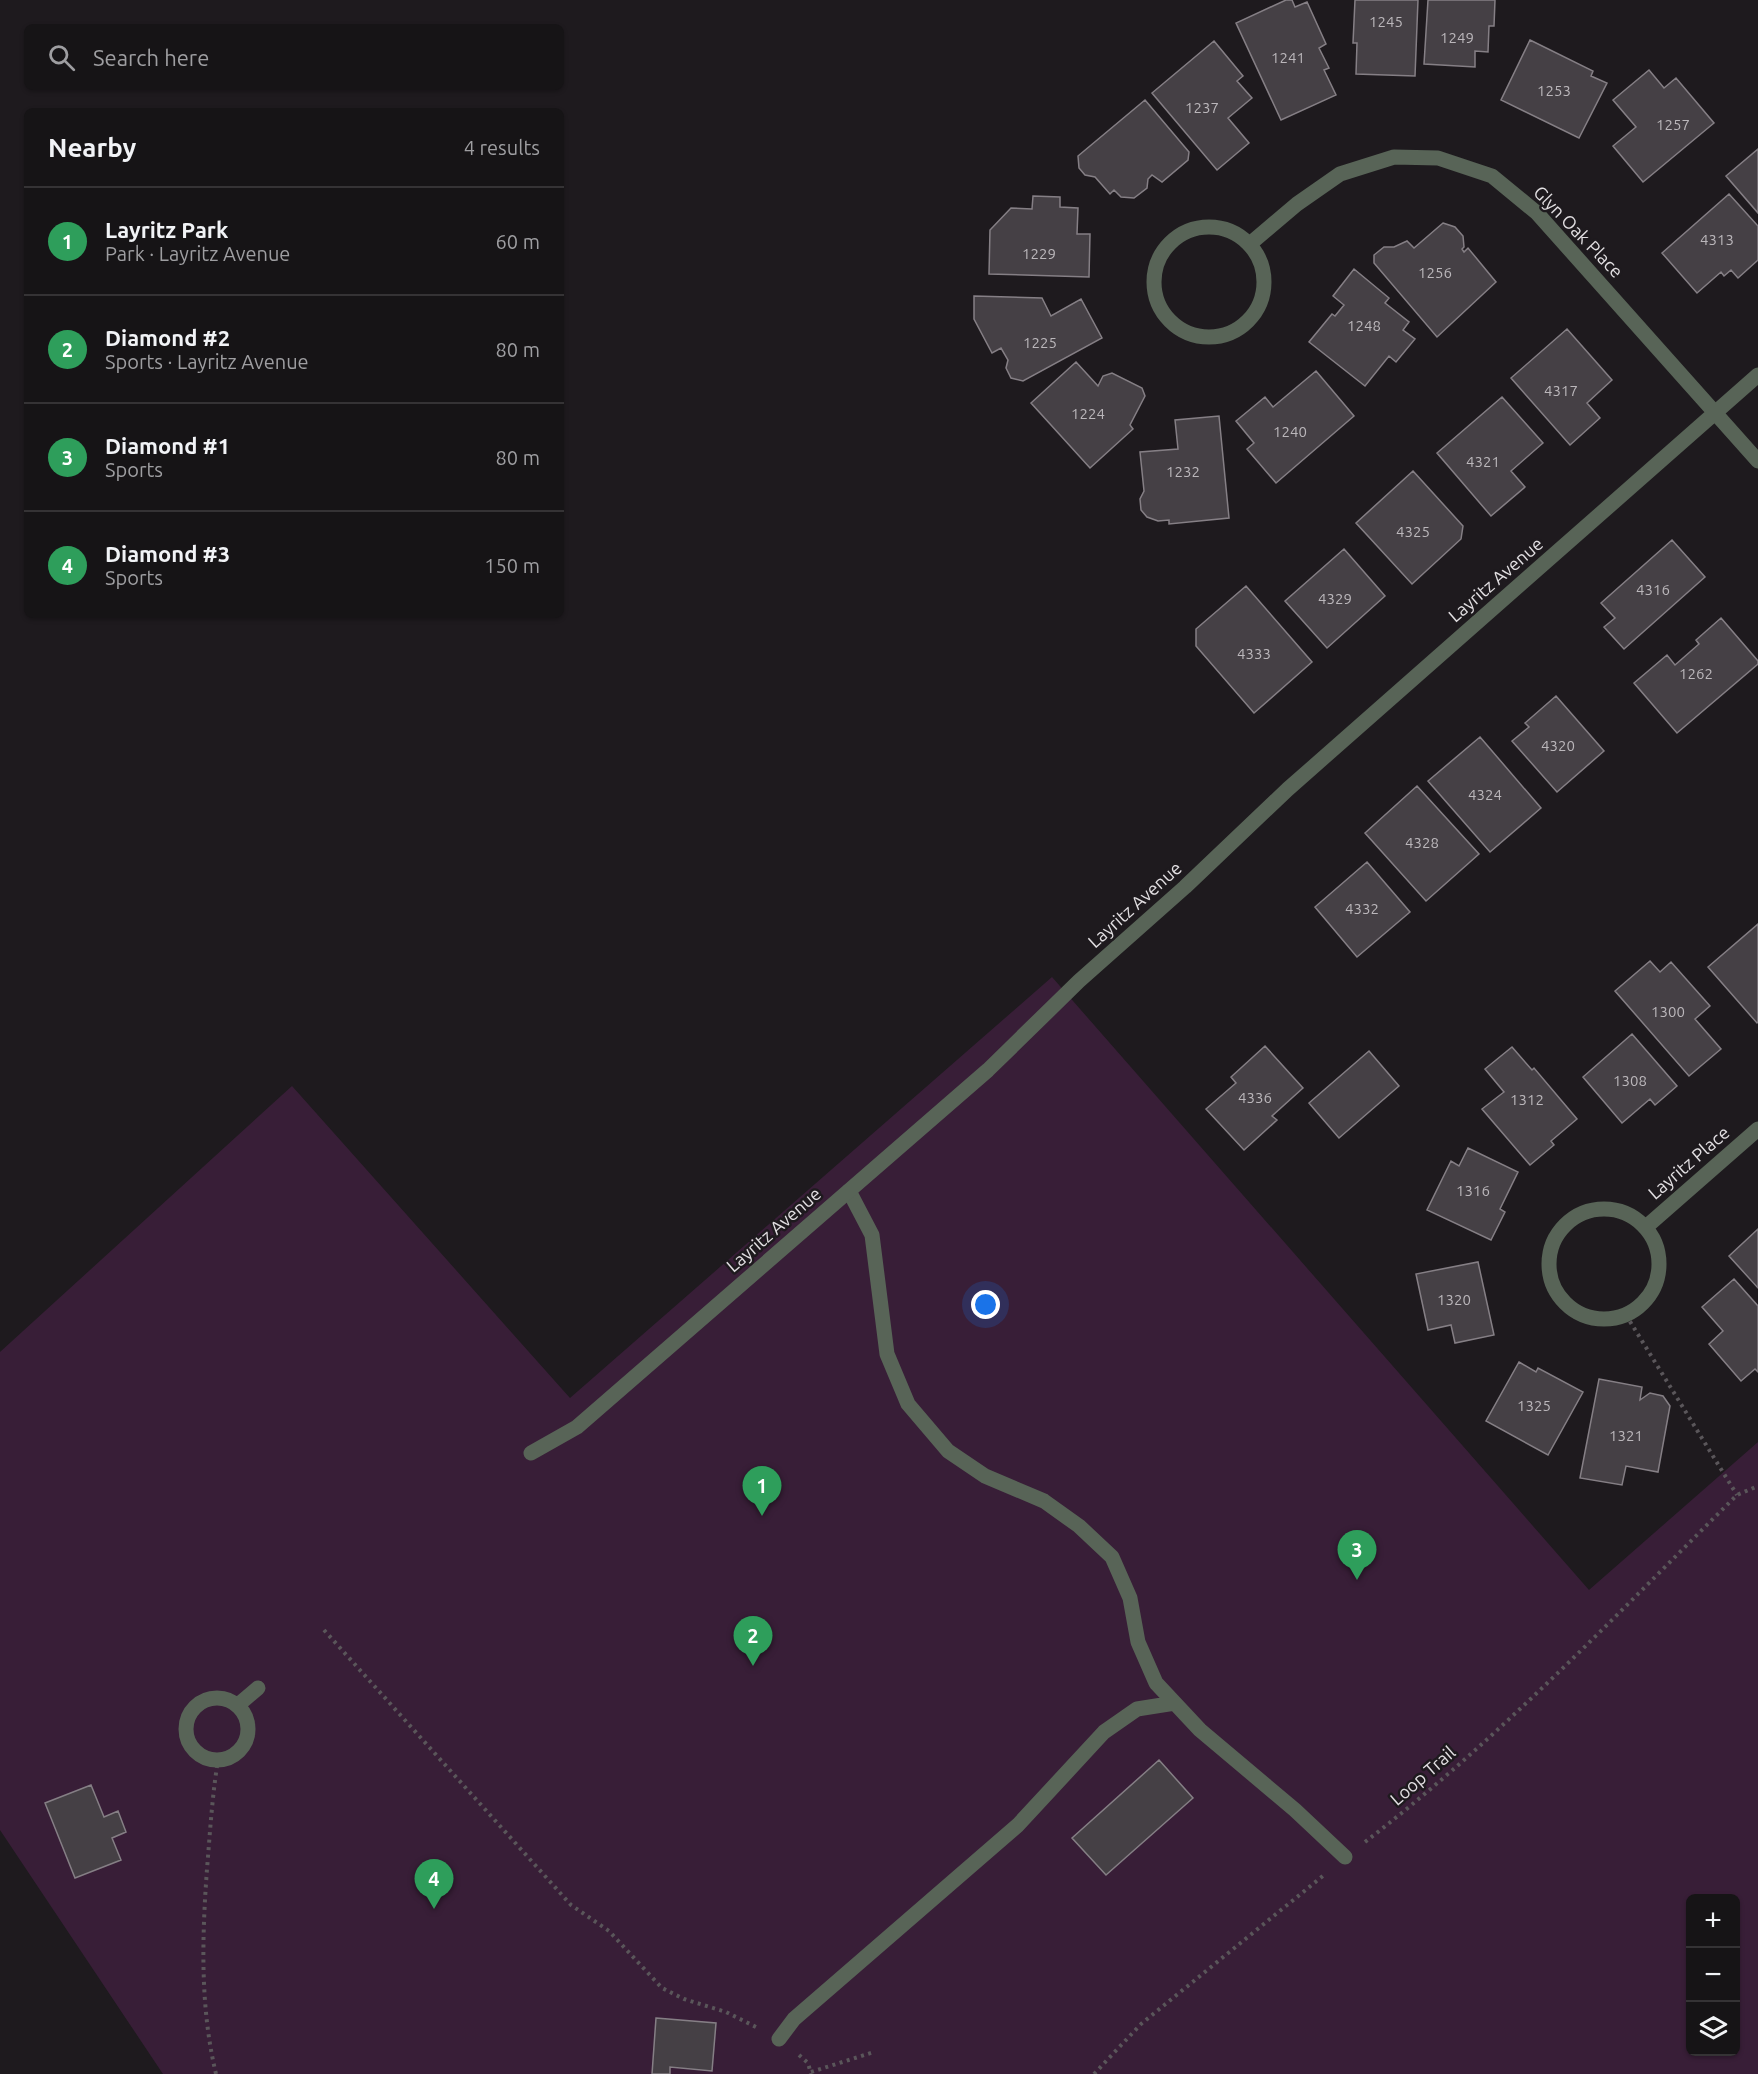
<!DOCTYPE html>
<meta charset="utf-8">
<style>
:root{--surface:#161416;--page:#1f1d1f;--text:#f1f3f6;--muted:#9e9ea1;--line:#353335;--accent:#67d466}
body{margin:0;font-family:Ubuntu,sans-serif;background:var(--page);color:var(--text)}
.controls{position:absolute;right:18px;bottom:18px;display:grid;overflow:hidden;border-radius:9px;box-shadow:0 2px 4px #0004}
.controls button{width:54px;height:54px;display:grid;place-items:center;padding:0;border:0;border-bottom:2px solid var(--line);background:var(--surface);color:var(--text);font:30px sans-serif}
.you{position:absolute;left:986px;top:1305px;width:21px;height:21px;margin:-15px;border:4px solid #fff;border-radius:50%;background:#1a73e8;box-shadow:0 0 0 9px #1a73e833}
.badge{display:grid;place-items:center;width:39px;height:39px;border-radius:50%;background:var(--accent);color:#fff;font-size:20px;font-weight:700}
.pin{position:absolute;translate:-50% -50px;filter:drop-shadow(0 2px 3px #0008)}
.pin::after{content:'';position:absolute;top:32px;width:21px;height:18px;background:inherit;clip-path:polygon(0 0,100% 0,50% 100%)}
.list{margin:0;padding:0;list-style:none}
h2{display:flex;justify-content:space-between;align-items:center;height:78px;margin:0;padding:0 24px;font-size:26px}
h2 small{font-size:20px;font-weight:400;color:var(--muted)}
.list li{display:grid;grid-template-columns:39px 1fr auto;gap:18px;align-items:center;box-sizing:border-box;height:108px;padding:0 24px;border-top:2px solid var(--line)}
.list b{display:block;font-size:22px;white-space:nowrap}
.list p{margin:0;font-size:20px;white-space:nowrap;color:var(--muted)}
.list em{font-size:20px;font-style:normal;color:var(--muted)}
.icon{flex:none;width:33px;height:33px;fill:none;stroke:currentColor;stroke-width:2;stroke-linecap:round;stroke-linejoin:round}
.map{position:relative;flex:none;width:1758px;height:2074px;overflow:hidden}
.search{position:absolute;background:var(--surface);box-shadow:0 2px 4px #0004;left:24px;top:24px;width:540px;height:66px;display:flex;align-items:center;gap:15px;box-sizing:border-box;padding:0 21px;border-radius:9px;color:var(--muted);font-size:22px}
.panel{position:absolute;background:var(--surface);box-shadow:0 2px 4px #0004;left:24px;top:108px;width:540px;height:510px;border-radius:9px}
.map>svg:first-child{display:block}
</style>
<div class="map">
<svg width="1758" height="2074" viewBox="0 0 1758 2074">
<rect width="100%" height="100%" fill="#1e1a1e"/>
<path fill="#381e37" fill-rule="evenodd" d="M1052,977L1589,1590L1758,1442V2074H163L0,1830V1352L292,1086L570,1398ZM1690,1898H1736V2052H1690Z"/>
<path fill="#454045" stroke="#857f85" stroke-width="1.5" d="M1286,0H1292L1295,7L1307,2L1326,44L1319,48L1329,68L1324,70L1336,95L1281,120L1236,23Z
M1355,0H1418L1415,76L1356,74L1357,43H1353Z
M1428,0H1495L1494,26H1489L1488,52L1475,51V67L1424,64Z
M1530,40L1593,71L1591,76L1607,83L1579,138L1501,100Z
M1214,41L1243,76L1237,81L1252,98L1228,118L1249,143L1217,170L1152,93Z
M1649,70L1664,88L1676,78L1714,123L1643,182L1613,146L1636,127L1613,100Z
M1145,100L1189,152L1188,160L1162,182L1152,175L1148,179L1147,188L1134,198L1121,197L1114,190L1110,194L1095,177L1085,175L1079,168L1078,156Z
M1758,149V213L1726,176Z
M1729,194L1758,226V260L1738,278L1731,270L1724,276L1721,272L1697,293L1662,253Z
M1033,196L1060,197V207L1078,208L1077,234H1090L1089,277L989,274L990,230L1011,208L1032,209Z
M1443,223L1455,227L1463,236L1464,247L1462,249L1464,252L1468,248L1496,282L1437,337L1374,263V255L1384,247H1394L1407,241L1414,248Z
M1354,269L1389,298L1385,303L1409,322L1403,330L1415,339L1396,362L1389,356L1365,386L1309,342L1332,314L1335,316L1344,305L1333,296Z
M974,296L1042,298L1051,316L1081,299L1102,338L1023,381L1011,378L1006,368L1008,360L1001,348L992,353L974,319Z
M1567,329L1612,380L1587,403L1600,418L1570,445L1511,378Z
M1076,362L1098,386L1103,376L1112,373L1142,388L1145,396L1130,425L1133,429L1090,468L1031,403Z
M1316,371L1354,416L1276,483L1247,449L1254,443L1236,421L1265,397L1273,407Z
M1502,397L1543,443L1511,471L1525,487L1491,516L1437,453Z
M1219,416L1229,518L1169,524V520L1158,521L1147,517L1141,510L1140,499L1144,491L1140,452L1178,449L1175,420Z
M1413,471L1463,526L1461,539L1412,584L1356,523Z
M1672,540L1705,577L1624,649L1604,627L1615,618L1601,603Z
M1344,549L1385,596L1327,648L1285,601Z
M1246,586L1312,662L1254,713L1196,646V629Z
M1721,618L1758,661V664L1677,733L1634,683L1667,655L1675,665L1699,644L1696,640Z
M1556,696L1604,751L1557,792L1512,741L1529,727L1525,723Z
M1480,737L1541,808L1490,852L1428,781Z
M1417,786L1479,854L1426,901L1365,833Z
M1367,862L1410,912L1357,957L1315,907Z
M1758,924V1022L1757,1023L1708,967Z
M1650,961L1660,972L1671,962L1710,1006L1695,1019L1721,1049L1689,1076L1615,991Z
M1632,1034L1677,1086L1655,1105L1650,1099L1622,1123L1583,1077Z
M1265,1046L1303,1088L1272,1116L1277,1120L1244,1150L1206,1109L1236,1083L1231,1077Z
M1512,1047L1532,1070L1534,1068L1577,1119L1551,1141L1554,1145L1530,1165L1482,1109L1504,1092L1485,1069Z
M1369,1051L1399,1086L1339,1138L1309,1103Z
M1468,1148L1518,1172L1500,1209L1505,1212L1491,1240L1427,1210L1451,1161L1459,1166Z
M1758,1229V1288L1729,1256Z
M1478,1262L1494,1335L1455,1343L1451,1325L1428,1330L1416,1274Z
M1734,1279L1758,1306V1372L1755,1369L1741,1381L1709,1344L1723,1331L1702,1307Z
M1519,1362L1536,1372L1538,1368L1583,1392L1548,1455L1486,1421Z
M1599,1379L1642,1387L1640,1400L1650,1393L1663,1396L1670,1406L1658,1472L1626,1466L1622,1485L1580,1478Z
M1159,1760L1193,1798L1106,1875L1072,1838Z
M91,1785L104,1817L118,1811L126,1832L112,1838L121,1860L75,1878L45,1803Z
M656,2018L716,2023L712,2071L670,2067V2074H652Z"/>
<g fill="none" stroke-linecap="round" stroke-linejoin="round">
<path stroke="#5a565a" stroke-width="4" stroke-dasharray="3 4.5" stroke-linecap="butt" d="M1626,1315L1737,1495
M324,1630L571,1905L609,1931L662,1988L684,1999L726,2012L756,2027
M1365,1842C1499,1739 1617,1614 1737,1495L1758,1486
M799,2055L808,2063L811,2074
M811,2072L874,2052
M216,2074C200,2007 202,1938 207,1869C210,1833 212,1797 218,1760
M1094,2074L1141,2024L1324,1875"/>
<path stroke="#586457" stroke-width="15" d="M849,1191L872,1235L887,1354L908,1404L948,1451L985,1476L1044,1501L1079,1526L1112,1557L1130,1598L1138,1642L1156,1683L1200,1730L1295,1810L1345,1857
M186 1729a31 31 0 1 1 62 0a31 31 0 1 1-62 0Z
M238,1705L258,1688
M779,2039L794,2019L1018,1825L1104,1732L1137,1709L1175,1703"/>
<path stroke="#586457" stroke-width="15" d="M1154 282a55 55 0 1 1 110 0a55 55 0 1 1-110 0Z
M1251,243L1297,204L1340,174L1394,157L1438,158L1492,176L1537,213L1758,461
M1549 1264a55 55 0 1 1 110 0a55 55 0 1 1-110 0Z
M1646,1227L1758,1129
M531,1453L577,1427L988,1070L1079,981L1185,887L1288,789L1758,375"/>
</g>
<g text-anchor="middle" stroke-width="5" stroke-linejoin="round" paint-order="stroke">
<g font-size="15" fill="#bbb7bb">
<text x="1386" y="27">1245</text>
<text x="1457" y="43">1249</text>
<text x="1288" y="63">1241</text>
<text x="1554" y="96">1253</text>
<text x="1202" y="113">1237</text>
<text x="1673" y="130">1257</text>
<text x="1717" y="245">4313</text>
<text x="1039" y="259">1229</text>
<text x="1435" y="278">1256</text>
<text x="1364" y="331">1248</text>
<text x="1040" y="348">1225</text>
<text x="1561" y="396">4317</text>
<text x="1088" y="419">1224</text>
<text x="1290" y="437">1240</text>
<text x="1483" y="467">4321</text>
<text x="1183" y="477">1232</text>
<text x="1413" y="537">4325</text>
<text x="1653" y="595">4316</text>
<text x="1335" y="604">4329</text>
<text x="1254" y="659">4333</text>
<text x="1696" y="679">1262</text>
<text x="1558" y="751">4320</text>
<text x="1485" y="800">4324</text>
<text x="1422" y="848">4328</text>
<text x="1362" y="914">4332</text>
<text x="1668" y="1017">1300</text>
<text x="1630" y="1086">1308</text>
<text x="1255" y="1103">4336</text>
<text x="1527" y="1105">1312</text>
<text x="1473" y="1196">1316</text>
<text x="1454" y="1305">1320</text>
<text x="1534" y="1411">1325</text>
<text x="1626" y="1441">1321</text>
</g>
<g font-size="18" fill="#e2dfe2" stroke="#1e1a1e">
<text transform="translate(1578 232) rotate(46)" y="6">Glyn Oak Place</text>
<text transform="translate(1496 580) rotate(-41)" y="6">Layritz Avenue</text>
<text transform="translate(1135 905) rotate(-42)" y="6">Layritz Avenue</text>
<text transform="translate(1689 1163) rotate(-41)" y="6">Layritz Place</text>
<text transform="translate(774 1230) rotate(-41)" y="6">Layritz Avenue</text>
<text transform="translate(1423 1776) rotate(-41)" y="6">Loop Trail</text>
</g>
</g>
</svg>
<div class="controls">
<button>+</button>
<button>−</button>
<button><svg class="icon" aria-label="layers" viewBox="0 0 24 24"><path d="M12 4l9 5-9 5-9-5zM3 14l9 5 9-5"/></svg></button>
</div>
<div class="you"></div>
<div class="pin badge" style="left:762px;top:1516px;background:#2e9e5b">1</div>
<div class="pin badge" style="left:753px;top:1666px;background:#2e9e5b">2</div>
<div class="pin badge" style="left:1357px;top:1580px;background:#2e9e5b">3</div>
<div class="pin badge" style="left:434px;top:1909px;background:#2e9e5b">4</div>
<div class="search"><svg class="icon" aria-label="search" viewBox="0 0 24 24"><circle cx="10" cy="10" r="6"/><path d="M15 15l6 6"/></svg>Search here</div>
<section class="panel">
<h2>Nearby<small>4 results</small></h2>
<ul class="list">
<li><span class="badge" style="background:#2e9e5b">1</span><div><b>Layritz Park</b><p>Park · Layritz Avenue</p></div><em>60 m</em></li>
<li><span class="badge" style="background:#2e9e5b">2</span><div><b>Diamond #2</b><p>Sports · Layritz Avenue</p></div><em>80 m</em></li>
<li><span class="badge" style="background:#2e9e5b">3</span><div><b>Diamond #1</b><p>Sports</p></div><em>80 m</em></li>
<li><span class="badge" style="background:#2e9e5b">4</span><div><b>Diamond #3</b><p>Sports</p></div><em>150 m</em></li>
</ul>
</section>
</div>
